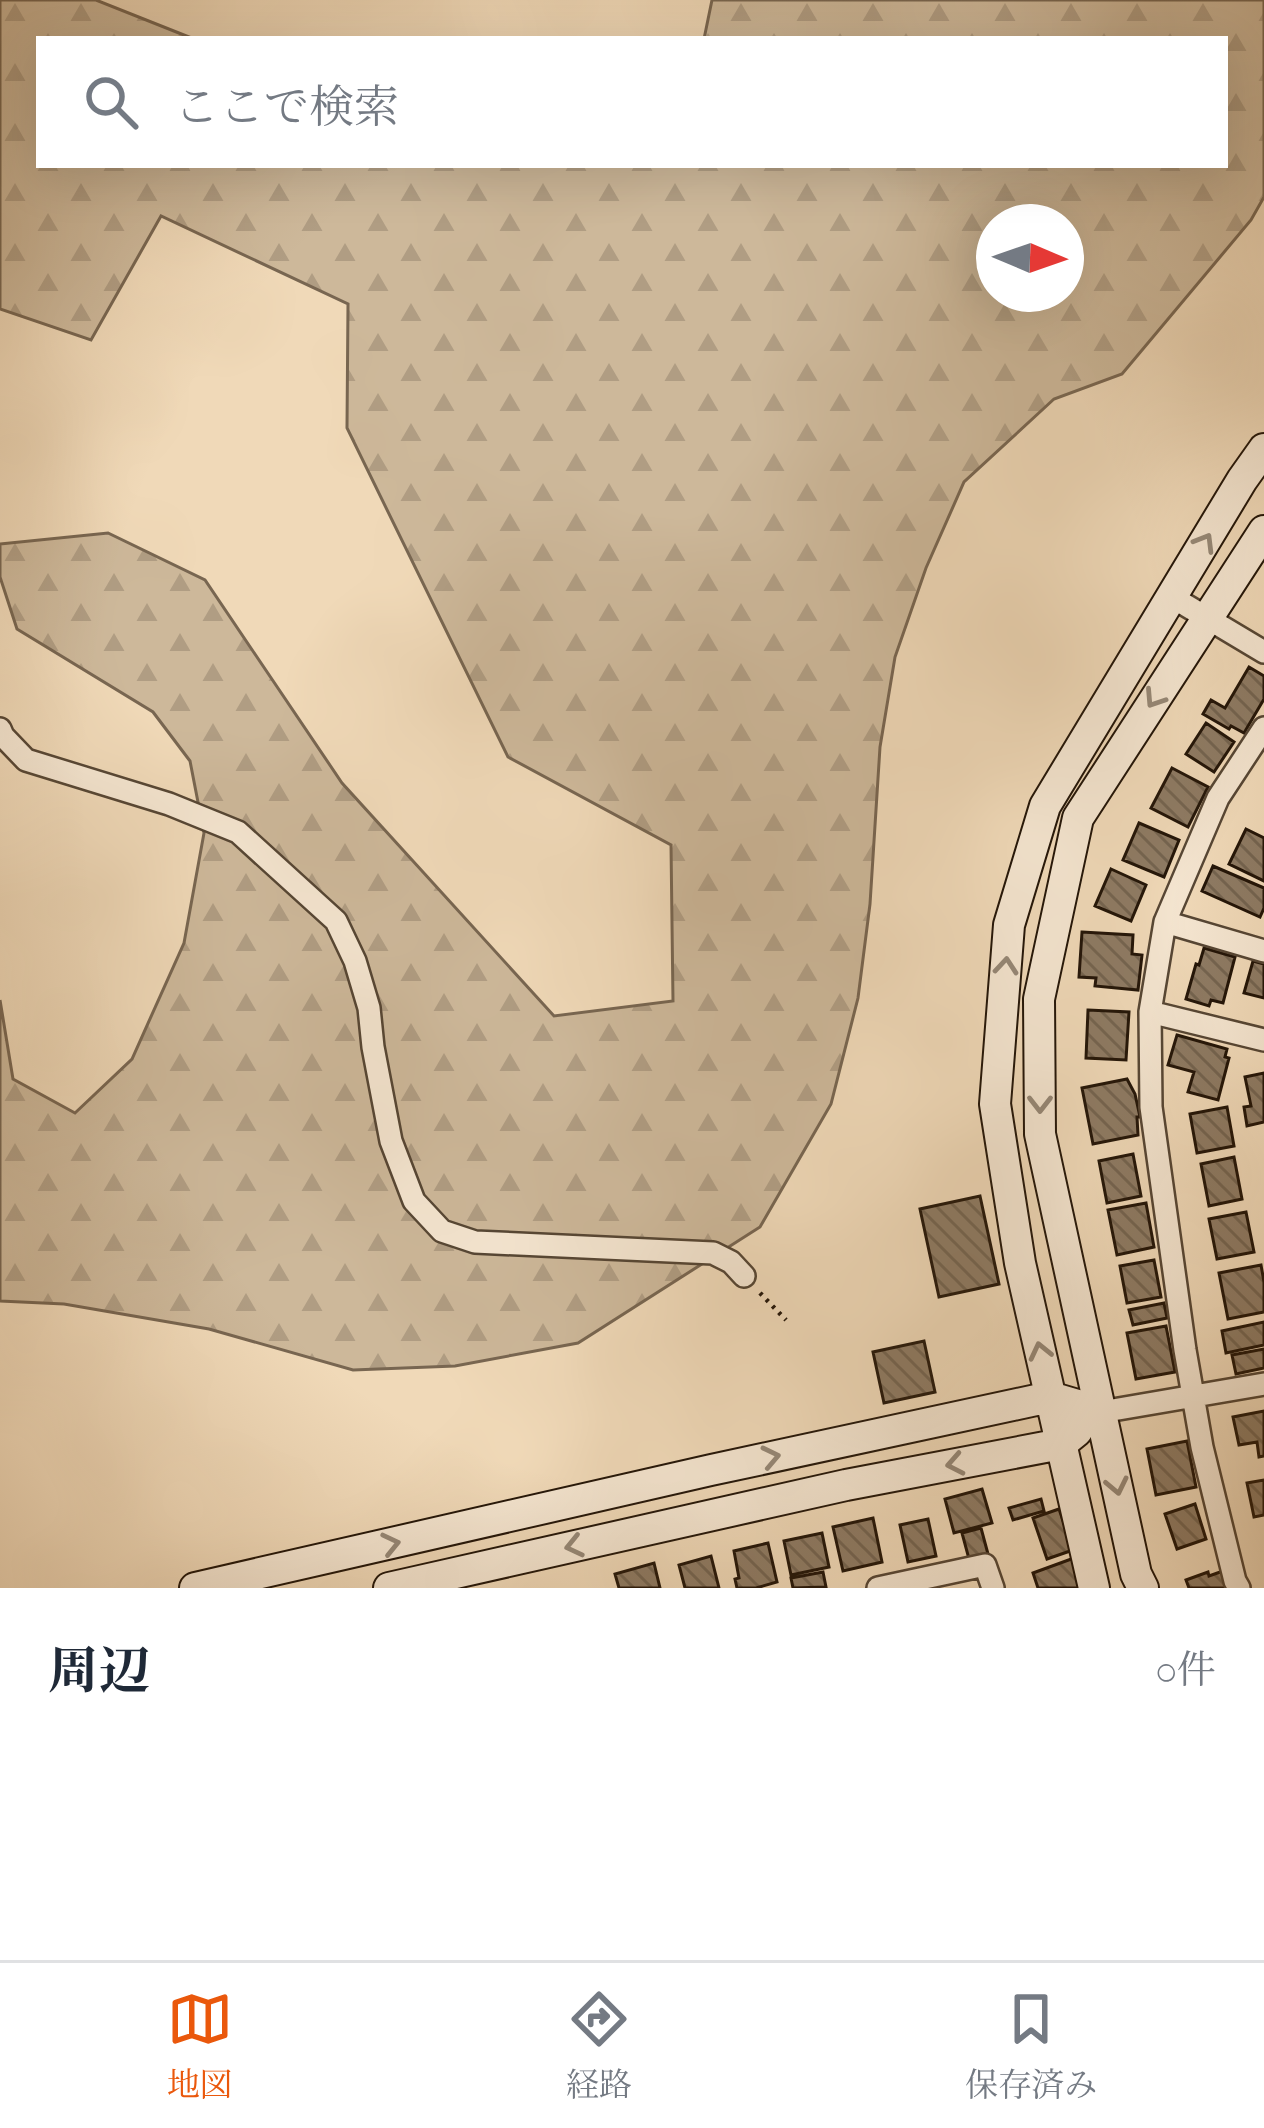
<!DOCTYPE html>
<html lang="ja">
<meta charset="utf-8">
<style>
:root{--surface:#fff;--page:#f2f2f3;--text:#1f2937;--muted:#747a83;--line:#e0e1e3;--accent:#ea580c}
body{margin:0;font-family:"IM FELL French Canon","Noto Serif JP",serif;background:var(--page);color:var(--text)}
.compass{position:absolute;left:976px;top:204px;width:108px;height:108px;border-radius:50%;background:var(--surface);box-shadow:0 12px 48px #0002;rotate:92deg}
.list{margin:0;padding:0;list-style:none}
h2{display:flex;justify-content:space-between;align-items:center;height:156px;margin:0;padding:0 48px;font-size:51px}
h2 small{font-size:39px;font-weight:400;color:var(--muted)}
.icon{flex:none;width:66px;height:66px;fill:none;stroke:currentColor;stroke-width:2;stroke-linecap:round;stroke-linejoin:round}
.map{position:relative;flex:none;width:1264px;height:1588px;overflow:hidden}
.search{position:absolute;background:var(--surface);box-shadow:0 12px 48px #0002;left:36px;right:36px;top:36px;height:132px;display:flex;align-items:center;gap:30px;box-sizing:border-box;padding:0 42px;border-radius:0px;color:var(--muted);font-size:45px}
.sheet{height:372px;background:var(--surface)}
nav{display:flex;justify-content:space-around;align-items:center;box-sizing:border-box;height:168px;border-top:3px solid var(--line);background:var(--surface);font-size:33px;color:var(--muted)}
nav a{display:grid;justify-items:center;gap:6px}
nav .on{color:var(--accent)}
.map>svg:first-child{display:block}
</style>
<div class="map">
<svg width="1264" height="1588" viewBox="0 0 1264 1588">
<defs>
<pattern id="forest-firs" width="22" height="20" patternUnits="userSpaceOnUse" patternTransform="scale(3)"><rect width="22" height="20" fill="#cdb89a"/><path d="M5 1l3.5 6h-7zM16 11l3.5 6h-7z" fill="#b09d83"/></pattern>
<pattern id="building-back-hatch" width="6" height="6" patternUnits="userSpaceOnUse" patternTransform="scale(3)"><rect width="6" height="6" fill="#8e7b64"/><path d="M-1 5l2 2M0 0l6 6M5-1l2 2" fill="none" stroke="#746450"/></pattern>
</defs>
<rect width="100%" height="100%" fill="#f0d9b8"/>
<filter id="stains"><feTurbulence type="fractalNoise" baseFrequency=".00167" numOctaves="4"/><feColorMatrix values="0 0 0 0 .2 0 0 0 0 .09 0 0 0 0 .02 0 0 0 .5 -.17"/></filter>
<radialGradient id="worn" r=".72"><stop offset=".6" stop-color="#630" stop-opacity="0"/><stop offset="1" stop-color="#630" stop-opacity=".3"/></radialGradient>
<path fill="url(#forest-firs)" stroke="#786651" stroke-width="3" fill-rule="evenodd" d="M0,0H96L194,39H39V165H1225V39H704L712,0H1264V197L1251,220L1122,374L1054,399L964,482L926,568L895,657L880,747L870,904L858,998L831,1104L760,1227L578,1343L455,1366L353,1370L209,1329L64,1304L0,1301V1000L13,1079L75,1113L132,1059L184,943L204,833L190,761L153,712L17,629L0,577V544L108,533L205,580L342,783L554,1016L673,1001L671,845L508,757L347,428L348,304L161,216L91,340L0,309ZM994,222H1066V294H994Z"/>
<path fill="url(#building-back-hatch)" stroke="#231508" stroke-width="3" d="M1249,667L1264,676V699L1244,733L1231,726L1229,729L1203,714L1211,700L1225,708Z
M1206,723L1234,742L1214,772L1186,754Z
M1172,768L1208,787L1188,827L1151,808Z
M1139,823L1179,840L1164,877L1123,860Z
M1246,829L1264,838V881L1229,864Z
M1213,866L1264,888V908L1260,917L1202,891Z
M1111,869L1146,885L1131,921L1095,906Z
M1082,932L1133,935L1132,954L1142,955L1138,990L1095,986L1096,978L1079,977Z
M1204,948L1235,957L1223,1003L1211,1000L1209,1006L1186,999L1196,964L1199,965Z
M1253,961L1264,964V998L1244,993Z
M1088,1010L1129,1012L1126,1060L1086,1058Z
M1177,1035L1227,1049L1225,1057L1229,1058L1218,1100L1188,1092L1194,1072L1168,1065Z
M1264,1073V1122L1247,1126L1244,1107L1251,1106L1245,1077Z
M1127,1079L1135,1094L1140,1117H1137L1138,1135L1093,1144L1082,1088Z
M1227,1107L1234,1146L1197,1153L1190,1114Z
M1133,1154L1141,1196L1107,1203L1099,1161Z
M1234,1157L1242,1199L1209,1206L1201,1164Z
M980,1196L999,1284L939,1297L920,1209Z
M1146,1203L1154,1247L1117,1255L1108,1210Z
M1246,1212L1254,1252L1217,1259L1209,1219Z
M1154,1260L1161,1297L1127,1303L1120,1266Z
M1261,1265L1264,1282V1312L1228,1319L1219,1273Z
M1164,1303L1167,1318L1133,1325L1129,1310Z
M1264,1322V1345L1226,1353L1222,1331Z
M1166,1326L1175,1372L1136,1379L1127,1333Z
M924,1341L935,1392L884,1403L873,1352Z
M1264,1349V1368L1236,1374L1232,1355Z
M1264,1411V1456L1259,1457L1257,1442L1239,1445L1233,1417Z
M1187,1441L1196,1487L1156,1495L1147,1449Z
M1264,1480V1515L1254,1517L1247,1483Z
M982,1489L992,1523L954,1533L945,1499Z
M1041,1499L1044,1511L1013,1520L1009,1508Z
M1195,1504L1206,1539L1177,1549L1165,1514Z
M1059,1509L1073,1550L1047,1559L1033,1518Z
M873,1518L882,1562L843,1571L833,1527Z
M928,1519L936,1556L908,1562L900,1525Z
M981,1528L988,1554L969,1559L962,1533Z
M822,1533L829,1567L791,1575L784,1541Z
M768,1543L777,1582L756,1588H737L735,1579L739,1578L734,1551Z
M711,1556L719,1588H685L679,1565Z
M1074,1558L1084,1588H1038L1033,1573Z
M654,1563L660,1588H619L615,1574Z
M1223,1571L1229,1588H1189L1186,1580L1208,1572L1209,1576Z
M823,1572L826,1587L793,1588L791,1578Z"/>
<g fill="none" stroke-linecap="round" stroke-linejoin="round">
<defs>
<path id="street" d="M1172,597L1264,652
M0,729L3,736L26,760L169,804L238,832L336,921L355,961L369,1008L373,1047L391,1141L414,1201L442,1231L475,1242L713,1253L731,1262L744,1276
M1165,922L1264,951
M1150,1012L1264,1040
M1101,1412L1264,1384
M878,1588L985,1565L993,1588
M1239,1588L1235,1581L1202,1447L1185,1350L1151,1107L1150,1012L1165,922L1218,798L1264,728"/>
<path id="secondary" d="M195,1588L711,1470L1050,1397L1101,1412
M389,1588L846,1485L1061,1444L1077,1431
M1094,1588L1020,1263L995,1104L1009,925L1045,806L1242,480L1264,449
M1143,1588L1136,1574L1040,1134L1039,999L1078,818L1264,531"/>
</defs>
<use href="#street" stroke="#564634" stroke-width="26"/>
<use href="#secondary" stroke="#231508" stroke-width="34"/>
<path stroke="#231508" stroke-width="4.5" stroke-dasharray="3 6" stroke-linecap="butt" d="M760,1293L786,1320"/>
<use href="#street" stroke="#f5e6d1" stroke-width="21"/>
<use href="#secondary" stroke="#f5e6d1" stroke-width="30"/>
</g>
<defs><path id="oneway-chevron" d="M-2-3.5L2.5 0L-2 3.5" fill="none" stroke-width="1.6" stroke-linecap="round" stroke-linejoin="round" transform="scale(3)"/></defs>
<g stroke="#968877">
<use href="#oneway-chevron" transform="translate(1205 542) rotate(-59)"/>
<use href="#oneway-chevron" transform="translate(1154 699) rotate(123)"/>
<use href="#oneway-chevron" transform="translate(1006 966) rotate(-85)"/>
<use href="#oneway-chevron" transform="translate(1040 1104) rotate(90)"/>
<use href="#oneway-chevron" transform="translate(1040 1351) rotate(-103)"/>
<use href="#oneway-chevron" transform="translate(771 1457) rotate(-12)"/>
<use href="#oneway-chevron" transform="translate(955 1464) rotate(169)"/>
<use href="#oneway-chevron" transform="translate(1117 1486) rotate(78)"/>
<use href="#oneway-chevron" transform="translate(391 1544) rotate(-13)"/>
<use href="#oneway-chevron" transform="translate(574 1546) rotate(167)"/>
</g>
<rect width="100%" height="100%" filter="url(#stains)"/>
<rect width="100%" height="100%" fill="url(#worn)"/>
</svg>
<svg class="compass" viewBox="-18 -18 36 36"><path d="M0-13l5 13h-10z" fill="#e53935"/><path d="M0 13l5-13h-10z" fill="#747a83"/></svg>
<div class="search"><svg class="icon" aria-label="search" viewBox="0 0 24 24"><circle cx="10" cy="10" r="6"/><path d="M15 15l6 6"/></svg>ここで検索</div>
</div>
<section class="sheet">
<h2>周辺<small>0件</small></h2>
<ul class="list">
</ul>
</section>
<nav>
<a class="on"><svg class="icon" aria-label="map" viewBox="0 0 24 24"><path d="M3 6l6-2 6 2 6-2v14l-6 2-6-2-6 2zM9 4v14M15 6v14"/></svg>地図</a>
<a><svg class="icon" aria-label="directions" viewBox="0 0 24 24"><path d="M12 3l9 9-9 9-9-9zM9 14v-3h6M13 9l2 2-2 2"/></svg>経路</a>
<a><svg class="icon" aria-label="saved" viewBox="0 0 24 24"><path d="M7 4h10v16l-5-4-5 4z"/></svg>保存済み</a>
</nav>
